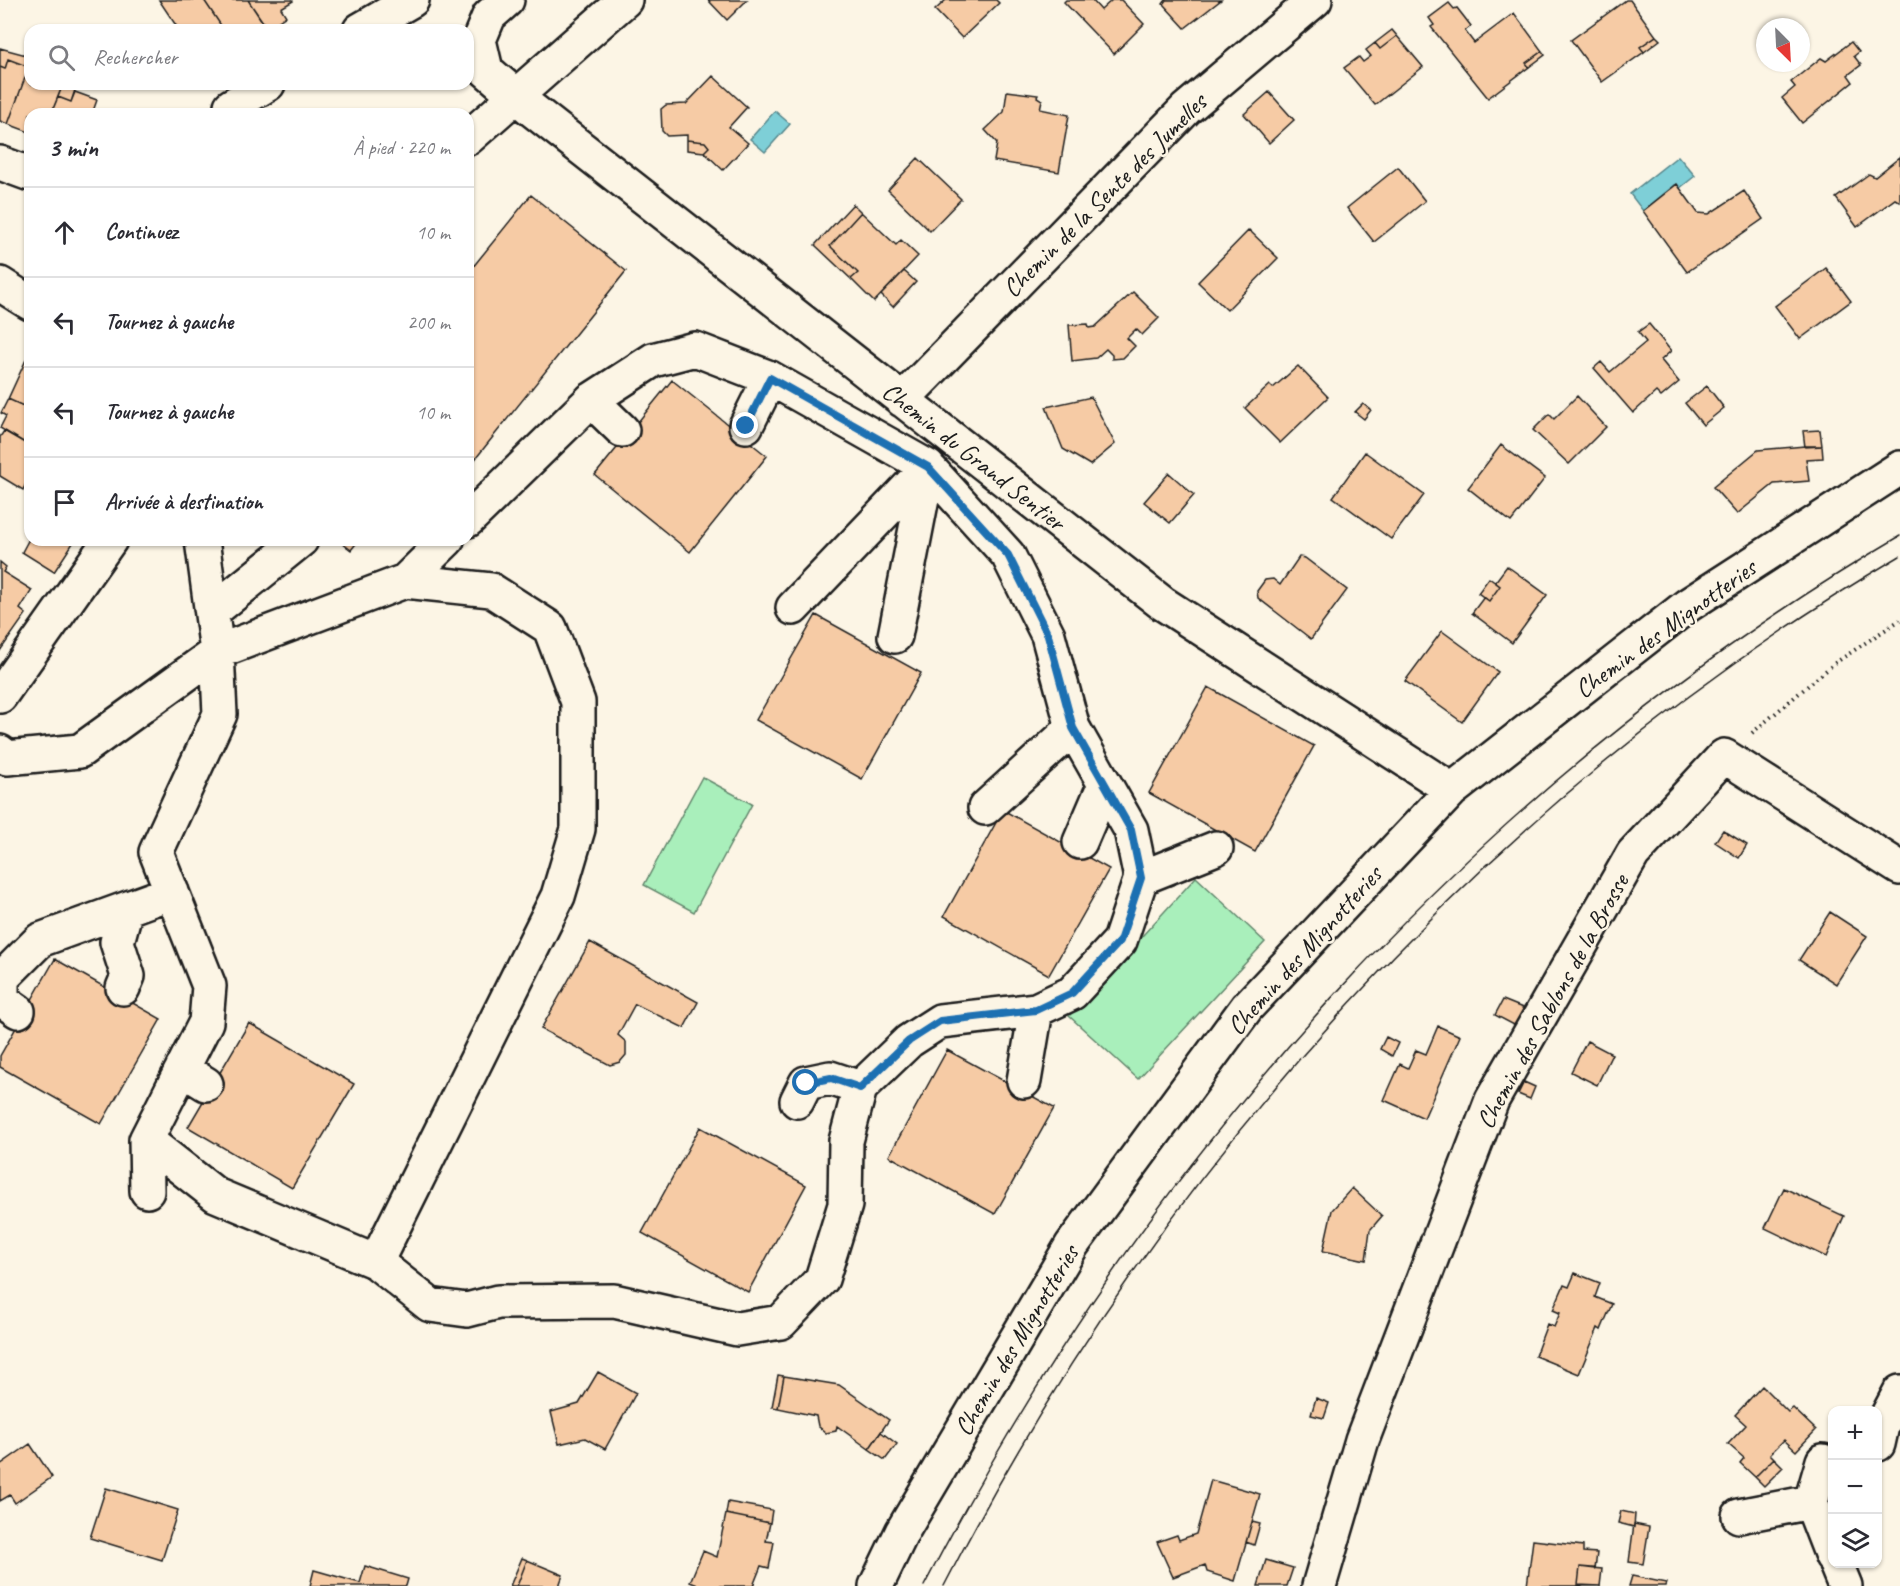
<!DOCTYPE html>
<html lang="fr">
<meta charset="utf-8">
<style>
:root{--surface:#fff;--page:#f7f7f7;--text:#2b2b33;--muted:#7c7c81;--line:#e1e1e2}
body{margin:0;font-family:Caveat,sans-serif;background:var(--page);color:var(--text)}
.controls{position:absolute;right:18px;bottom:18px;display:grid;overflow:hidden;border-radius:12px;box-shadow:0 2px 4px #0004}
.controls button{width:54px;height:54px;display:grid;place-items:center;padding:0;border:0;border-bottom:2px solid var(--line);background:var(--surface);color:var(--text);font:30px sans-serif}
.compass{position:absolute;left:1756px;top:18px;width:54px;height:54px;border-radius:50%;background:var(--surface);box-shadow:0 2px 4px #0004;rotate:156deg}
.stop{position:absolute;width:18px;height:18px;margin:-14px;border:4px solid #1f6fb2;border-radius:50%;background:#fff}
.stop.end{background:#1f6fb2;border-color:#fff;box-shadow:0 2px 6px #0008}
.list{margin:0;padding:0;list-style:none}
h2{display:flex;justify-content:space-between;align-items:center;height:78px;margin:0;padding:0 24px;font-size:26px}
h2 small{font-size:20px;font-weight:400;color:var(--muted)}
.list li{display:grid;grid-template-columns:39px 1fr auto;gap:18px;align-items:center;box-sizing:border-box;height:90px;padding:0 24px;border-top:2px solid var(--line)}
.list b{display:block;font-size:22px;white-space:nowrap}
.list em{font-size:20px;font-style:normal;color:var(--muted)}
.icon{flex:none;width:33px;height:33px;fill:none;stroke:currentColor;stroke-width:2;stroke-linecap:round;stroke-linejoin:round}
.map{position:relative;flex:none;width:1900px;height:1586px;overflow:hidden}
.search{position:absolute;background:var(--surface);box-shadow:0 2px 4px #0004;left:24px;top:24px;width:450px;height:66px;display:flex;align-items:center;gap:15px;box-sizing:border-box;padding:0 21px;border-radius:18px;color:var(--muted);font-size:22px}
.panel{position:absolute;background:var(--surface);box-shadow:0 2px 4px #0004;left:24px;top:108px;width:450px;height:438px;border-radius:18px}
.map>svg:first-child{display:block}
</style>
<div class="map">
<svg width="1900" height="1586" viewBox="0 0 1900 1586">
<rect width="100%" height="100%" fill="#fcf5e5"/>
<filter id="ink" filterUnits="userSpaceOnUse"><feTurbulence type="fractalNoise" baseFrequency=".0167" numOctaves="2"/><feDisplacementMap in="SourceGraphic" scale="12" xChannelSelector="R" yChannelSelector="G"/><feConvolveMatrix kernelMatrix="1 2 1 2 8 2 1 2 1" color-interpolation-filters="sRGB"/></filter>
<g filter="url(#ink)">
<path fill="#a9efbb" stroke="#62866c" stroke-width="1.5" d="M702,777L752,804L694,912L644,885Z
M1196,877L1265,942L1138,1079L1069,1016Z"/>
<path fill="#7ecfd7" stroke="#57878c" stroke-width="1.5" d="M775,111L790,124L765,152L750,139Z
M1678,156L1695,176L1680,188L1676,184L1643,211L1630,194Z"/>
<path fill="#f6cba5" stroke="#1c1c1c" stroke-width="1.5" d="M159,0H204L224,30H179Z
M204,0H248L263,22L250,30H242L239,26L234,30H224Z
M248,0H292L293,1L281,8L286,16L267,29Z
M708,0H747L727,20Z
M946,0H996L999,3L962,38L935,10Z
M1066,0H1092L1101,10L1112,0H1121L1144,24L1114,54L1064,2Z
M1166,0H1221L1185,28L1163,4Z
M1626,0H1630L1656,36L1640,47L1644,52L1602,82L1571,40Z
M1449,3L1454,9L1457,8L1471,26L1465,31L1474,43L1514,13L1542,51L1526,63L1529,67L1488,98L1431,27L1434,25L1429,18Z
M1392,30L1397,36L1380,49L1375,43Z
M1397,36L1423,67L1375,105L1344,68L1359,57L1363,62L1371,56L1366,50L1375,43L1380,49Z
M1656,36L1660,40L1644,52L1640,47Z
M1851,42L1859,52L1854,56L1861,65L1848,75L1853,82L1802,123L1782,98L1795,87L1791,82L1821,58L1826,61Z
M0,48L30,56L29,67L8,59L5,69L0,67Z
M1542,51L1545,55L1529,67L1526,63Z
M8,59L29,67L8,124L0,121V67L5,69Z
M29,67L30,84H48L61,89L51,114H30L29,132L8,124Z
M713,76L747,107L729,127L748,143L723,170L704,152L709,147L705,142L687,140V135L667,136L662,131L661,109L666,105L686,104Z
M63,84H77L71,102L58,97Z
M1007,91L1038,95L1037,97L1042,100L1040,109L1069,115L1059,172L994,161L997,143L985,130L1004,112Z
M75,92L97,100L92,114H51L58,97L71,102Z
M1269,92L1294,120L1269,143L1244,114Z
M687,140L705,142L709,147L704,152L687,150Z
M1900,157V202L1895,199L1857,227L1836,198L1869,174L1875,177Z
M918,158L961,199L930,231L888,190Z
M1398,167L1425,201L1374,242L1347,208Z
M1677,184L1698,213L1709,214L1744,191L1763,219L1687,272L1643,211Z
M531,195L626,271L468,468V273Z
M853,204L861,212L830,246L858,273L851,279L815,245Z
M861,212L896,245L901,240L918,256L874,302L851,279L858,273L830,246Z
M1249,230L1278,258L1227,310L1198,282Z
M1826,268L1851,301L1800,339L1775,306Z
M904,271L916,282L893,307L881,295Z
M1133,292L1159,318L1142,335L1136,329L1127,338L1135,346L1123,358L1112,359V355L1106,349L1096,358L1072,361L1069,325L1088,324L1089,328L1095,327Z
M1649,324L1671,351L1661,360L1679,382L1661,397L1656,392L1633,413L1594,368L1601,362L1610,372L1646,342L1638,332Z
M30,351V409L8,399Z
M1298,366L1328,397L1280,443L1245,408L1270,385L1273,388Z
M672,380L767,456L690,552L595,475Z
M1707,386L1724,408L1703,425L1685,403Z
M1577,396L1606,427L1569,464L1533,430L1549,414L1554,419Z
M1091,397L1115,444L1090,465L1063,449L1046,407Z
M8,399L30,409V446L0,428L6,416L1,413Z
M1363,404L1371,410L1364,419L1355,412Z
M1820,430L1822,446L1805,447L1803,431Z
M4,431L30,446V475L23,490L0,476V437Z
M1501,445L1545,478L1511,522L1468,488Z
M1805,446H1822L1823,458L1806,459L1809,481L1774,484L1737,514L1713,487L1758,450Z
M1365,452L1424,495L1391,539L1333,497Z
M1169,473L1194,495L1170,523L1144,502Z
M30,537V540H75L54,572L22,552Z
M338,540H359L351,550Z
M1299,557L1305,558L1347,590L1311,639L1258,598L1257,591L1265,580L1273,579L1280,585Z
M0,562L6,567L3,572L32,590L20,609L26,614L0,651Z
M1507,566L1547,595L1512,643L1472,613L1484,597L1489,601L1500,586L1495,582Z
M1489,578L1500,586L1489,601L1478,593Z
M816,615L921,673L862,779L756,720Z
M1442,631L1498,672L1462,722L1405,681Z
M1208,687L1314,746L1255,852L1149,793Z
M1003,810L1109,869L1049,975L944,916Z
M1723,830L1747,845L1739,858L1715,842Z
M1830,912L1867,936L1836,984L1799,960Z
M590,942L698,1002L684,1028L635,1004L618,1035L626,1042V1055L620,1062L610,1065L541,1029Z
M55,959L161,1019L101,1124L0,1067V1056Z
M1503,1000L1525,1009L1516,1026L1495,1015Z
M249,1023L354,1084L292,1188L188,1127Z
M1438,1026L1460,1036L1424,1118L1384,1100L1400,1064L1408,1068L1416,1050L1426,1054Z
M1386,1037L1398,1043L1392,1056L1380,1049Z
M1587,1041L1612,1054L1597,1085L1571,1072Z
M947,1050L1054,1108L995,1214L889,1156Z
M1524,1082L1535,1087L1530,1099L1518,1094Z
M700,1127L806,1185L748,1292L642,1233Z
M1352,1188L1382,1216L1370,1230L1366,1260L1323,1251L1332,1210Z
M1784,1188L1844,1216L1826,1257L1765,1228Z
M1575,1273L1600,1283L1595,1297L1612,1304L1601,1330L1598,1328L1579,1374L1535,1356L1547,1324L1554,1327L1560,1313L1553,1310L1564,1285L1569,1287Z
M598,1372L636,1393L605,1449L585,1438L559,1444L551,1412L579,1404Z
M778,1375L784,1376L778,1408L772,1407Z
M784,1376L839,1385L889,1420L869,1449L837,1426L836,1431L826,1433L818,1426L816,1416L778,1408Z
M1762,1386L1788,1412L1793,1408L1816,1430L1796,1451L1784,1440L1770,1454L1774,1458L1755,1477L1740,1463L1744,1458L1728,1444L1746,1425L1735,1415Z
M1316,1398L1329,1403L1324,1418L1311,1415Z
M881,1432L897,1444L885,1460L869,1449Z
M30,1444L52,1477L15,1503L10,1495L0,1501V1465Z
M1774,1458L1783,1467L1764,1486L1755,1477Z
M1211,1480L1260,1494L1235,1581L1207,1572L1205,1565L1173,1577L1157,1542L1177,1535L1179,1540L1196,1534Z
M106,1488L178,1510L162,1560L90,1538Z
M728,1502L772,1510L770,1523L726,1514Z
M1621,1511L1635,1514L1634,1527L1618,1523Z
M726,1514L770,1523L766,1541L774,1542L769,1568L761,1566L753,1586H700L690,1582L703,1551L717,1557Z
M1252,1522L1260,1524L1254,1545L1246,1542Z
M1634,1524L1649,1527L1643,1564L1629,1562Z
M1533,1540L1583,1546V1552L1597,1553L1595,1569L1580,1567L1578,1585L1589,1586H1527Z
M522,1558L527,1560L517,1586H510Z
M527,1560L563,1575L559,1586H517Z
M1266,1560L1293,1568L1287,1586H1258Z
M365,1566L408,1579L406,1586H310L314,1570L360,1583Z
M1580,1567L1602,1569L1600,1586L1578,1585Z
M1632,1576L1666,1583L1665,1586H1629Z"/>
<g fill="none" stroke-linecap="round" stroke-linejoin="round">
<defs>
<path id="minor" d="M507,0L489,16L479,40L486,70L530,108L1162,603L1452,790
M360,30L412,0
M231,106L268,84
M468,138L625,0
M0,163L30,174
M0,284L30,303
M591,400L622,430
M902,400L1186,109L1315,0
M746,426L770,378
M793,608L928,467L895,636
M212,612L301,540
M0,696L110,540
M0,752L7,758L80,751L217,652L405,581L447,540
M985,808L1073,728
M1080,842L1104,786
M1141,878L1216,848
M123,988L128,976L117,942L126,909
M18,1011L2,1000V978L40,940L172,892
M182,1069L206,1084
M1024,1081L1036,1010
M797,1101L806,1083L830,1078L860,1088
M146,1140L216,1195L376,1262L558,896L578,829V702L550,628L491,590L405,581
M147,1191L146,1140L206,1022L209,986L156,852L220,714L217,652L202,540
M376,1262L430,1305L467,1310L498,1302L614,1301L737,1329L781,1322L822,1279L845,1205L846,1141L860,1088L909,1041L940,1021L1036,1010L1072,993L1120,941L1141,878L1131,830L1073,728L1048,635L1008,555L928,467L770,378L695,349L653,360L591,400L468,520
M1878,1444L1882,1426L1900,1392
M1823,1461L1811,1502L1832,1556
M1739,1516L1811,1502
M1836,1564L1845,1586
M876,1586L902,1532L1072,1245L1247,1007L1452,790L1688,605L1900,468
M1319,1586L1362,1440L1492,1100L1633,854L1724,756L1900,868"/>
</defs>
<use href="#minor" stroke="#1c1c1c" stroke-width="38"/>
<path stroke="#1c1c1c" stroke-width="4" stroke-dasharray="1.5 4.5" stroke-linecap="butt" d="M1752,733L1835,663L1900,620"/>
<use href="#minor" stroke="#fcf5e5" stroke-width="33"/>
<path stroke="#1c1c1c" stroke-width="1.5" d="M924,1586C1148,1152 1477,785 1900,536
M944,1586C1160,1164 1490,798 1900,556"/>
</g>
</g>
<g fill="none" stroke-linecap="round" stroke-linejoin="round" filter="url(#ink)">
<path stroke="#1f6fb2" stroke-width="8" d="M746,426L770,378L928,467L1008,555L1048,635L1073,728L1131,830L1141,878L1120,941L1072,993L1036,1010L940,1021L909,1041L860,1088L831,1078L806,1083"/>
</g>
<g text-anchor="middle" stroke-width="5" stroke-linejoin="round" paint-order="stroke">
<g font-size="26" fill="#1c1c1c" stroke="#fcf5e5">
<text transform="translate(1104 195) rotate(-45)" y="9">Chemin de la Sente des Jumelles</text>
<text transform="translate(974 456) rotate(38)" y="9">Chemin du Grand Sentier</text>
<text transform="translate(1665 628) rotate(-36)" y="9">Chemin des Mignotteries</text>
<text transform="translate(1304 950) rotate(-48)" y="9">Chemin des Mignotteries</text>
<text transform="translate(1552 1001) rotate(-61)" y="9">Chemin des Sablons de la Brosse</text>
<text transform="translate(1016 1340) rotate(-59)" y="9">Chemin des Mignotteries</text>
</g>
</g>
</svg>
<div class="controls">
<button>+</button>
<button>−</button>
<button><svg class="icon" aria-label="layers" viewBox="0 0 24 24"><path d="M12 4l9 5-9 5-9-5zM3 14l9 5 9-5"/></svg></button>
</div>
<svg class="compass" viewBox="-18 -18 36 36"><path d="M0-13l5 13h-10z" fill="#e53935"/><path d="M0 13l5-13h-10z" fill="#7c7c81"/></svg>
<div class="stop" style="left:806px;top:1083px"></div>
<div class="stop end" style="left:746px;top:426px"></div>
<div class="search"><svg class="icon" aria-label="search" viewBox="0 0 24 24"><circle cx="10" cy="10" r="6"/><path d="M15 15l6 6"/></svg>Rechercher</div>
<section class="panel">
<h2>3 min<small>À pied · 220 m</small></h2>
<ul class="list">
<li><svg class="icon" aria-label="ahead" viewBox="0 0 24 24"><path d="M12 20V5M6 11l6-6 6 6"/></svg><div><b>Continuez</b></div><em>10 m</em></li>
<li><svg class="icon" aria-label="left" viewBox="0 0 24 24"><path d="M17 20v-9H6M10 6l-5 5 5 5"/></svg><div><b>Tournez à gauche</b></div><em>200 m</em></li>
<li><svg class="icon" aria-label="left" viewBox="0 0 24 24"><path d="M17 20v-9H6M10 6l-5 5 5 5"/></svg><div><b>Tournez à gauche</b></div><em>10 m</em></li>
<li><svg class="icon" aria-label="arrive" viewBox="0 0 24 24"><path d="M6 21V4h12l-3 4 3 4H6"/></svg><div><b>Arrivée à destination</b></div></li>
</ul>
</section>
</div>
